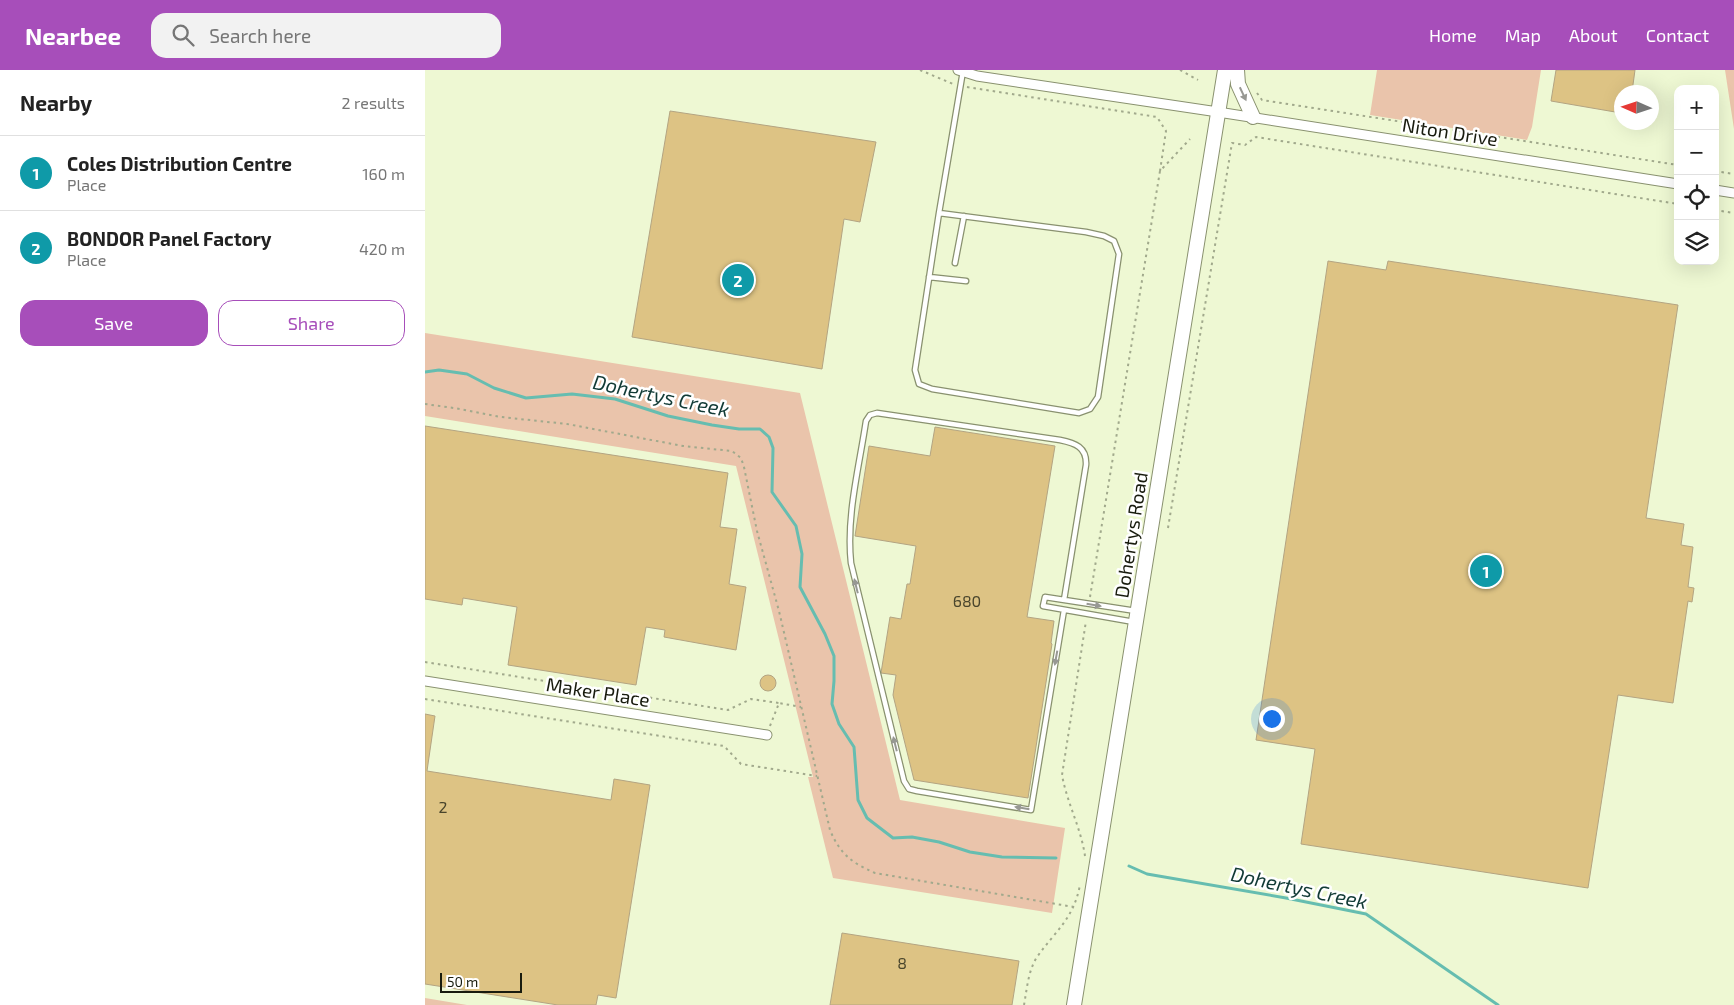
<!DOCTYPE html>
<meta charset="utf-8">
<style>
:root{--surface:#fff;--page:#f2f2f2;--text:#222;--muted:#767676;--line:#e0e0e0;--accent:#a74eba}
body{margin:0;font-family:"Exo 2",sans-serif;background:var(--page);color:var(--text)}
.controls{position:absolute;right:15px;top:15px;display:grid;overflow:hidden;border-radius:10px;box-shadow:0 5px 20px #0002}
.controls button{width:45px;height:45px;display:grid;place-items:center;padding:0;border:0;border-bottom:1px solid var(--line);background:var(--surface);color:var(--text);font:25px sans-serif}
.compass{position:absolute;left:1189px;top:15px;width:45px;height:45px;border-radius:50%;background:var(--surface);box-shadow:0 5px 20px #0002;rotate:273deg}
.scale{position:absolute;left:15px;bottom:12px;width:82px;box-sizing:border-box;padding-left:5px;border:2px solid #181b0e;border-top:0;font-size:14px;line-height:18px;white-space:nowrap;color:#181b0e;-webkit-text-stroke:4px #fff;paint-order:stroke}
.you{position:absolute;left:846px;top:648px;width:18px;height:18px;margin:-12px;border:4px solid #fff;border-radius:50%;background:#1a73e8;box-shadow:0 0 0 8px #1a73e833}
.badge{display:grid;place-items:center;width:32px;height:32px;border-radius:50%;background:var(--accent);color:#fff;font-size:16px;font-weight:700}
.pin{position:absolute;translate:-50% -50%;border:2px solid #fff;box-shadow:0 1px 5px #0006}
.list{margin:0;padding:0;list-style:none}
h2{display:flex;justify-content:space-between;align-items:center;height:65px;margin:0;padding:0 20px;font-size:21px}
h2 small{font-size:16px;font-weight:400;color:var(--muted)}
.list li{display:grid;grid-template-columns:32px 1fr auto;gap:15px;align-items:center;box-sizing:border-box;height:75px;padding:0 20px;border-top:1px solid var(--line)}
.list b{display:block;font-size:19px;white-space:nowrap}
.list p{margin:0;font-size:16px;white-space:nowrap;color:var(--muted)}
.list em{font-size:16px;font-style:normal;color:var(--muted)}
.actions{display:flex;gap:10px;padding:15px 20px}
.actions a{flex:1;padding:11px 0;border:1px solid var(--accent);border-radius:15px;text-align:center;font-size:18px;color:var(--accent)}
.actions .main{background:var(--accent);color:#fff}
.icon{flex:none;width:28px;height:28px;fill:none;stroke:currentColor;stroke-width:2;stroke-linecap:round;stroke-linejoin:round}
.map{position:relative;flex:none;width:1309px;height:935px;overflow:hidden}
header{display:flex;align-items:center;gap:30px;box-sizing:border-box;height:70px;padding:0 25px;background:var(--accent);color:#fff}
header strong{font-size:24px}
nav{display:flex;gap:28px;margin-inline-start:auto;font-size:18px}
.search{width:350px;height:45px;background:var(--page);display:flex;align-items:center;gap:12px;box-sizing:border-box;padding:0 18px;border-radius:15px;color:var(--muted);font-size:19px}
main{display:flex}
aside{flex:1;background:var(--surface)}
.map>svg:first-child{display:block}
</style>
<header>
<strong>Nearbee</strong>
<div class="search"><svg class="icon" aria-label="search" viewBox="0 0 24 24"><circle cx="10" cy="10" r="6"/><path d="M15 15l6 6"/></svg>Search here</div>
<nav><a>Home</a><a>Map</a><a>About</a><a>Contact</a></nav>
</header>
<main>
<aside>
<h2>Nearby<small>2 results</small></h2>
<ul class="list">
<li><span class="badge" style="background:#0f9aa8">1</span><div><b>Coles Distribution Centre</b><p>Place</p></div><em>160 m</em></li>
<li><span class="badge" style="background:#0f9aa8">2</span><div><b>BONDOR Panel Factory</b><p>Place</p></div><em>420 m</em></li>
</ul>
<div class="actions"><a class="main">Save</a><a>Share</a></div>
</aside>
<div class="map">
<svg width="1309" height="935" viewBox="0 0 1309 935">
<rect width="100%" height="100%" fill="#eef8d3"/>
<path fill="#eac4ab" d="M952,0H1116L1107,57L1102,70L945,45Z
M1300,0H1309V59Z
M0,263L375,323L475,730L640,758L627,843L408,808L383,707H388L311,396L0,346Z
M0,928L42,935H0Z"/>
<g fill="none" stroke-linecap="round" stroke-linejoin="round">
<path stroke="#66bdb0" stroke-width="3" d="M0,302L14,300L42,304L69,318L101,328L147,324L190,329L243,346L287,355L314,359H335L344,367L348,378L347,422L371,456L377,484L375,517L400,564L409,586V611L407,634L414,654L429,677L433,730L442,748L468,768L487,767L514,772L545,782L577,787L631,788
M704,796L722,804L861,828L941,844L1073,935"/>
</g>
<path fill="#ddc384" stroke="#b3a482" d="M1131,0H1210L1207,22H1196V43L1126,31Z
M245,41L451,72L435,152L419,149L397,299L207,267Z
M903,191L961,200L963,191L1253,235L1221,448L1259,454L1256,475L1268,477L1263,517L1269,518L1267,532L1263,531L1248,633L1193,625L1163,818L876,774L890,679L831,670Z
M0,356L303,403L295,457L312,459L304,514L321,517L311,580L239,567L240,560L221,557L211,615L83,595L92,537L38,528L37,535L0,529Z
M510,357L630,376L602,547L629,551L626,573L627,574L603,728L489,710L468,625L471,605L456,603L465,547L476,549L482,514H485L491,476L430,466L444,376L505,386Z
M335 613a8 8 0 1 1 16 0a8 8 0 1 1-16 0Z
M0,644L10,646L2,701L186,730L189,709L225,715L191,928L173,925L171,935H133L0,914Z
M417,863L594,891L587,935H405Z"/>
<g fill="none" stroke-linecap="round" stroke-linejoin="round">
<defs>
<path id="lane" d="M514,143L490,300L494,314L507,319L654,343L665,339L673,327L694,184L689,171L679,166L661,162L514,143L538,1
M530,193L539,146
M504,207L541,211
M639,530L661,395C662,377 650,373 635,370L452,343L445,345L441,351C434,398 421,446 426,493L479,711L484,719L492,721L606,740L639,540
M709,552L618,536L620,527L711,541"/>
<path id="street" d="M533,0L552,6L793,42L1253,114
M1290,120L1309,123
M0,611L342,665"/>
<path id="secondary" d="M812,0L813,14L828,47
M649,935L800,0"/>
</defs>
<use href="#lane" stroke="#89916f" stroke-width="7"/>
<use href="#street" stroke="#89916f" stroke-width="11"/>
<use href="#secondary" stroke="#89916f" stroke-width="16"/>
<path stroke="#a1a98c" stroke-width="2" stroke-dasharray="2.5 4" stroke-linecap="butt" d="M495,0L528,14
M755,0L773,10
M542,17L732,47L741,61L735,101
M832,23L837,30L1253,95
M1290,101L1309,104
M1290,140L1309,143
M0,334L29,338L76,347L142,354L258,376L307,381L316,388L319,397L332,461L354,541L405,760C415,784 427,793 450,803L649,837
M743,458L807,73L820,75L831,67L1253,134
M665,527L735,101L765,69
M0,592L303,640L326,629L354,633
M0,629L299,676L316,694L392,706
M345,656L354,633L376,637
M660,786C656,758 642,733 637,705L661,551
M599,935C602,919 603,901 612,887C631,860 648,850 655,815"/>
<use href="#lane" stroke="#fff" stroke-width="4.5"/>
<use href="#street" stroke="#fff" stroke-width="9"/>
<use href="#secondary" stroke="#fff" stroke-width="14"/>
</g>
<defs><path id="oneway-solid" d="M-6-.8H1V-3.2L6.5 0L1 3.2V.8H-6Z" transform="scale(1.25)"/></defs>
<g fill="#979893">
<use href="#oneway-solid" transform="translate(818 24) rotate(65)"/>
<use href="#oneway-solid" transform="translate(431 516) rotate(-104)"/>
<use href="#oneway-solid" transform="translate(669 535) rotate(9)"/>
<use href="#oneway-solid" transform="translate(631 588) rotate(100)"/>
<use href="#oneway-solid" transform="translate(470 674) rotate(-104)"/>
<use href="#oneway-solid" transform="translate(597 738) rotate(-171)"/>
</g>
<g text-anchor="middle" stroke-width="5" stroke-linejoin="round" paint-order="stroke">
<g font-size="16" fill="#49452c">
<text x="542" y="537">680</text>
<text x="18" y="743">2</text>
<text x="477" y="899">8</text>
</g>
<g font-size="19" fill="#181b0e" stroke="#fff">
<text transform="translate(1025 62) rotate(9)" y="7">Niton Drive</text>
<text transform="translate(706 465) rotate(-81)" y="7">Dohertys Road</text>
<text transform="translate(173 622) rotate(9)" y="7">Maker Place</text>
</g>
<g font-size="20" font-style="italic" fill="#113a35" stroke="#fff">
<text transform="translate(236 326) rotate(12)" y="7">Dohertys Creek</text>
<text transform="translate(874 818) rotate(12)" y="7">Dohertys Creek</text>
</g>
</g>
</svg>
<div class="controls">
<button>+</button>
<button>−</button>
<button><svg class="icon" aria-label="locate" viewBox="0 0 24 24"><circle cx="12" cy="12" r="6"/><path d="M12 2v4M12 18v4M2 12h4M18 12h4"/></svg></button>
<button><svg class="icon" aria-label="layers" viewBox="0 0 24 24"><path d="M12 4l9 5-9 5-9-5zM3 14l9 5 9-5"/></svg></button>
</div>
<svg class="compass" viewBox="-18 -18 36 36"><path d="M0-13l5 13h-10z" fill="#e53935"/><path d="M0 13l5-13h-10z" fill="#767676"/></svg>
<div class="scale">50 m</div>
<div class="you"></div>
<div class="pin badge" style="left:1061px;top:501px;background:#0f9aa8">1</div>
<div class="pin badge" style="left:313px;top:210px;background:#0f9aa8">2</div>
</div>
</main>
